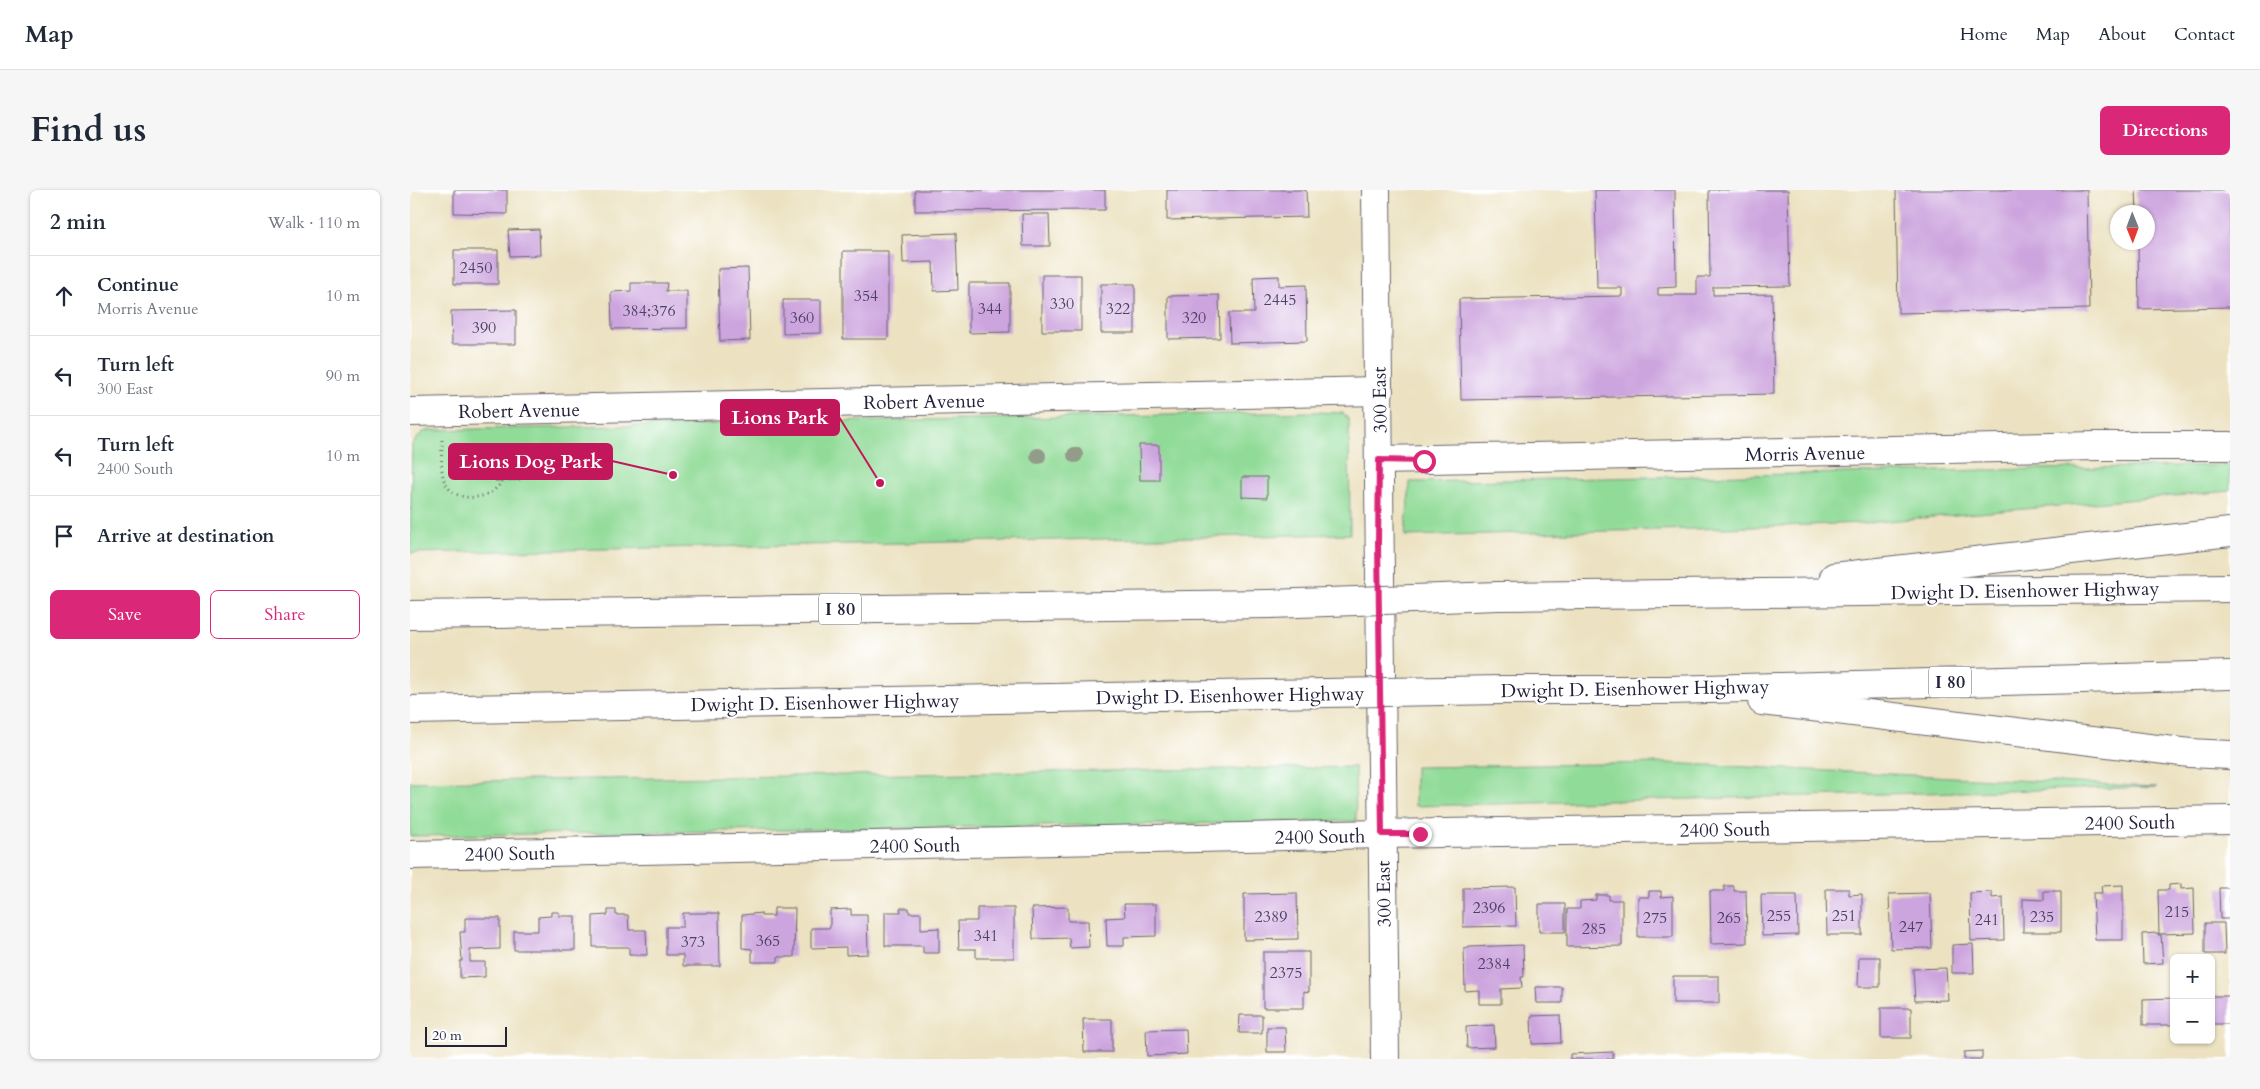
<!DOCTYPE html>
<meta charset="utf-8">
<style>
:root{--surface:#fff;--page:#f6f6f7;--text:#1f2937;--muted:#747a83;--line:#e0e1e3;--accent:#db2777}
body{margin:0;font-family:Cardo,serif;background:var(--page);color:var(--text)}
.controls{position:absolute;right:15px;bottom:15px;display:grid;overflow:hidden;border-radius:8px;box-shadow:0 1px 4px #0004}
.controls button{width:45px;height:45px;display:grid;place-items:center;padding:0;border:0;border-bottom:1px solid var(--line);background:var(--surface);color:var(--text);font:25px sans-serif}
.compass{position:absolute;left:1700px;top:15px;width:45px;height:45px;border-radius:50%;background:var(--surface);box-shadow:0 1px 4px #0004;rotate:179deg}
.scale{position:absolute;left:15px;bottom:12px;width:82px;box-sizing:border-box;padding-left:5px;border:2px solid #22223b;border-top:0;font-size:14px;line-height:18px;white-space:nowrap;color:#22223b;-webkit-text-stroke:4px #fff;paint-order:stroke}
.stop{position:absolute;width:15px;height:15px;margin:-11px;border:4px solid #db2777;border-radius:50%;background:#fff}
.stop.end{background:#db2777;border-color:#fff;box-shadow:0 1px 5px #0008}
.list{margin:0;padding:0;list-style:none}
h2{display:flex;justify-content:space-between;align-items:center;height:65px;margin:0;padding:0 20px;font-size:21px}
h2 small{font-size:16px;font-weight:400;color:var(--muted)}
.list li{display:grid;grid-template-columns:32px 1fr auto;gap:15px;align-items:center;box-sizing:border-box;height:80px;padding:0 20px;border-top:1px solid var(--line)}
.list b{display:block;font-size:19px;white-space:nowrap}
.list p{margin:0;font-size:16px;white-space:nowrap;color:var(--muted)}
.list em{font-size:16px;font-style:normal;color:var(--muted)}
.actions{display:flex;gap:10px;padding:15px 20px}
.actions a{flex:1;padding:11px 0;border:1px solid var(--accent);border-radius:8px;text-align:center;font-size:18px;color:var(--accent)}
.actions .main{background:var(--accent);color:#fff}
.icon{flex:none;width:28px;height:28px;fill:none;stroke:currentColor;stroke-width:2;stroke-linecap:round;stroke-linejoin:round}
.map{position:relative;flex:none;width:1820px;height:869px;overflow:hidden;border-radius:8px}
header{display:flex;align-items:center;gap:30px;box-sizing:border-box;height:70px;padding:0 25px;background:var(--surface);border-bottom:1px solid var(--line)}
header strong{font-size:24px}
nav{display:flex;gap:28px;margin-inline-start:auto;font-size:18px}
.intro{display:flex;align-items:center;justify-content:space-between;box-sizing:border-box;height:120px;padding:0 30px}
h1{margin:0;font-size:35px}
.button{padding:12px 22px;border-radius:8px;background:var(--accent);color:#fff;font-size:18px;font-weight:700}
main{display:flex;gap:30px;padding:0 30px}
aside{flex:1;background:var(--surface);border-radius:8px;box-shadow:0 1px 4px #0004}
.map>svg:first-child{display:block}
</style>
<header>
<strong>Map</strong>
<nav><a>Home</a><a>Map</a><a>About</a><a>Contact</a></nav>
</header>
<div class="intro"><h1>Find us</h1><a class="button">Directions</a></div>
<main>
<aside>
<h2>2 min<small>Walk · 110 m</small></h2>
<ul class="list">
<li><svg class="icon" aria-label="ahead" viewBox="0 0 24 24"><path d="M12 20V5M6 11l6-6 6 6"/></svg><div><b>Continue</b><p>Morris Avenue</p></div><em>10 m</em></li>
<li><svg class="icon" aria-label="left" viewBox="0 0 24 24"><path d="M17 20v-9H6M10 6l-5 5 5 5"/></svg><div><b>Turn left</b><p>300 East</p></div><em>90 m</em></li>
<li><svg class="icon" aria-label="left" viewBox="0 0 24 24"><path d="M17 20v-9H6M10 6l-5 5 5 5"/></svg><div><b>Turn left</b><p>2400 South</p></div><em>10 m</em></li>
<li><svg class="icon" aria-label="arrive" viewBox="0 0 24 24"><path d="M6 21V4h12l-3 4 3 4H6"/></svg><div><b>Arrive at destination</b></div></li>
</ul>
<div class="actions"><a class="main">Save</a><a>Share</a></div>
</aside>
<div class="map">
<svg width="1820" height="869" viewBox="0 0 1820 869">
<rect width="100%" height="100%" fill="#fff"/>
<filter id="ink" filterUnits="userSpaceOnUse"><feTurbulence type="fractalNoise" baseFrequency=".02" numOctaves="2"/><feDisplacementMap in="SourceGraphic" scale="10" xChannelSelector="R" yChannelSelector="G"/><feConvolveMatrix kernelMatrix="1 2 1 2 8 2 1 2 1" color-interpolation-filters="sRGB"/></filter>
<filter id="wash" filterUnits="userSpaceOnUse"><feTurbulence type="fractalNoise" baseFrequency=".0096" numOctaves="4" result="noise"/><feDisplacementMap in="SourceGraphic" scale="20" xChannelSelector="R" yChannelSelector="G"/><feGaussianBlur stdDeviation="1.12" result="paint"/><feColorMatrix in="noise" values="0 0 0 0 0 0 0 0 0 0 0 0 0 0 0 0 0 1.4 0 .05"/><feComposite in="paint" operator="in"/></filter>
<g filter="url(#wash)">
<rect width="100%" height="100%" fill="#ece2c1"/>
<path fill="#91db98" stroke="#5a7e6a" d="M905,222L933,223L939,230L940,344L0,363L2,254L12,243L18,240Z
M1820,275V301L1454,333L1285,339L995,346L1000,292Z
M1256,573L1747,597L1005,616V577Z
M945,577L946,631L0,646V592Z"/>
<g id="blocks">
<path fill="#cca4de" d="M44,0H97V24L44,23Z
M505,0H695V20L505,21Z
M757,0H896L897,27L757,30Z
M1185,0H1265L1266,97L1248,98V105H1287V87H1300L1299,0H1378L1380,96L1303,97V105L1362,104L1364,204L1051,210L1049,109L1212,106V98H1187Z
M1486,0H1677L1679,119L1488,123Z
M1726,0H1820V117L1729,119L1728,52H1738V22H1727Z
M612,24H639L640,56H613Z
M129,39L130,65L100,66L98,40Z
M546,43L548,100L524,101L523,72L493,73L492,45Z
M44,60H88V94H44Z
M433,61H478V149H433Z
M338,78L340,150L310,151L308,79Z
M632,85H671V141H632Z
M869,86V96L896,95L897,151L820,153L819,123H844L843,87Z
M221,93H257L256,101H277V138L202,139L201,102L221,101Z
M559,93H600V142L559,143Z
M691,94H725V143H691Z
M809,105L810,148L758,149V106Z
M373,110H411V143L373,144Z
M106,120V154H42L41,121Z
M729,255H749V290H730Z
M84,268H110V290L85,291Z
M832,287H857V308L832,307Z
M1771,694V699L1784,698L1785,743L1749,744L1748,700H1759V695Z
M1713,695V750H1685L1683,703H1692L1691,696Z
M1314,696H1324V701H1336L1337,753L1301,754L1300,701H1314Z
M1105,697L1106,736L1053,737V698Z
M1809,698H1820V729H1810Z
M1416,699H1439V705L1452,704V745H1417Z
M1239,701H1251V707L1263,706V747H1228V707H1239Z
M1634,701H1651V742H1613V709L1634,710Z
M1582,702V708L1593,707L1594,750L1561,751L1560,703Z
M887,703L888,749L834,750V704Z
M1520,703L1522,758L1481,759L1479,704Z
M1186,705H1199V710H1212V756L1157,757V719H1170V711L1186,710Z
M1351,705H1387L1388,745L1352,746Z
M714,714H746V746L714,747V756H697L696,728L715,727Z
M1129,714H1155V742H1129Z
M658,717V731H678L679,757L660,758L659,748L623,749L622,718Z
M364,718H385L384,767H368V772H342V759L332,758V725L351,723V726H364Z
M490,718H499V723H511V739L529,738V763H513V756H475V722H491Z
M567,718H604V768H566V759H549L548,731H567Z
M441,719V725H457L458,764L436,765V757L401,758V738H420V720Z
M198,720H206V725H218L219,740H236L237,765H219V757H183V726L198,725Z
M141,722H149V726H165V760H104V741H128V727L141,726Z
M273,723H309L310,776H273V765H256V737H273Z
M55,728H90V759L60,760V772H75V787L50,788V771H52L50,742H55Z
M1795,733H1814L1815,764H1795Z
M1748,743V745H1751L1753,773L1733,774L1732,744Z
M1563,754L1564,783H1542V755Z
M1113,755L1114,787H1111L1112,798L1091,799V814H1069V800L1055,801L1054,758H1059V757Z
M853,762H899V802L894,801V818H853Z
M1449,767H1470V797H1448Z
M1536,778L1538,810L1505,811L1503,779Z
M1263,786H1309V813H1263Z
M1125,797H1152V813H1126Z
M1801,806H1820V834H1801Z
M1764,808V835H1733V809Z
M1471,818H1501V848H1471Z
M830,825H852V843H829Z
M1150,825L1151,853L1122,854L1121,826Z
M673,829H702V862H674Z
M1084,835L1085,857L1057,858L1056,837Z
M857,837H875L876,862H857Z
M776,839L777,864L737,866L736,840Z
M1572,861V869H1554V862Z
M1203,862V869H1160V864Z"/>
</g>
</g>
<g filter="url(#ink)">
<use href="#blocks" fill-opacity="0" stroke="#69656a" stroke-width="1"/>
<g fill="none" stroke-linecap="round" stroke-linejoin="round">
<defs>
<path id="minor" d="M0,222L969,201
M0,665L972,644L1820,630"/>
<path id="tertiary" d="M966,0L975,869
M969,270L1688,256H1820"/>
<path id="motorway" d="M1424,387L1820,342
M1088,406L1820,398
M0,425L860,414
M1092,500H1259L1820,485
M1352,511L1780,563L1820,565
M0,520L858,504"/>
</defs>
<use href="#minor" stroke="#69656a" stroke-width="30"/>
<use href="#tertiary" stroke="#69656a" stroke-width="30"/>
<use href="#motorway" stroke="#69656a" stroke-width="30"/>
<path stroke="#69656a" stroke-width="3" stroke-dasharray="1 4" stroke-linecap="butt" d="M32,250C32,262 30,278 34,290C43,315 81,311 92,291"/>
<use href="#minor" stroke="#fff" stroke-width="28"/>
<use href="#tertiary" stroke="#fff" stroke-width="28"/>
<use href="#motorway" stroke="#fff" stroke-width="28"/>
<defs>
<path id="motorway-bridge" d="M860,414L1088,406
M858,504L1092,500"/>
</defs>
<use href="#motorway-bridge" stroke="#69656a" stroke-width="30" stroke-linecap="butt"/>
<use href="#motorway-bridge" stroke="#fff" stroke-width="28"/>
</g>
<g fill="#929c89">
<circle cx="665" cy="265" r="8"/>
<circle cx="628" cy="266" r="8"/>
</g>
</g>
<g fill="none" stroke-linecap="round" stroke-linejoin="round" filter="url(#ink)">
<path stroke="#db2777" stroke-width="6" d="M1010,644H972L968,353L969,270L1014,271"/>
</g>
<g text-anchor="middle" stroke-width="4.5" stroke-linejoin="round" paint-order="stroke">
<g font-size="16" fill="#4c4264">
<text x="66" y="83">2450</text>
<text x="456" y="111">354</text>
<text x="870" y="115">2445</text>
<text x="652" y="119">330</text>
<text x="580" y="124">344</text>
<text x="708" y="124">322</text>
<text x="239" y="126">384;376</text>
<text x="392" y="133">360</text>
<text x="784" y="133">320</text>
<text x="74" y="143">390</text>
<text x="1079" y="723">2396</text>
<text x="1767" y="727">215</text>
<text x="1369" y="731">255</text>
<text x="1434" y="731">251</text>
<text x="861" y="732">2389</text>
<text x="1632" y="732">235</text>
<text x="1245" y="733">275</text>
<text x="1319" y="733">265</text>
<text x="1577" y="735">241</text>
<text x="1501" y="742">247</text>
<text x="1184" y="744">285</text>
<text x="576" y="751">341</text>
<text x="358" y="756">365</text>
<text x="283" y="757">373</text>
<text x="1084" y="779">2384</text>
<text x="876" y="788">2375</text>
</g>
<g fill="#fff" stroke="#646476" stroke-width="1">
<rect x="409" y="403.5" width="42" height="31" rx="4"/>
<rect x="1519" y="476.5" width="42" height="31" rx="4"/>
</g>
<g font-size="18" font-weight="bold" fill="#22223b">
<text x="430" y="425">I 80</text>
<text x="1540" y="498">I 80</text>
</g>
<g font-size="19" fill="#22223b" stroke="#fff">
<text transform="translate(969 210) rotate(-91)" y="7">300 East</text>
<text transform="translate(514 211) rotate(-1)" y="7">Robert Avenue</text>
<text transform="translate(109 220) rotate(-1)" y="7">Robert Avenue</text>
<text transform="translate(1395 263) rotate(-1)" y="7">Morris Avenue</text>
<text transform="translate(1615 400) rotate(-1)" y="7">Dwight D. Eisenhower Highway</text>
<text transform="translate(1225 498) rotate(-1)" y="7">Dwight D. Eisenhower Highway</text>
<text transform="translate(820 505) rotate(-1)" y="7">Dwight D. Eisenhower Highway</text>
<text transform="translate(415 512) rotate(-1)" y="7">Dwight D. Eisenhower Highway</text>
<text transform="translate(1720 632) rotate(-1)" y="7">2400 South</text>
<text transform="translate(1315 639) rotate(-1)" y="7">2400 South</text>
<text transform="translate(910 646) rotate(-1)" y="7">2400 South</text>
<text transform="translate(505 655) rotate(-1)" y="7">2400 South</text>
<text transform="translate(100 663) rotate(-1)" y="7">2400 South</text>
<text transform="translate(973 704) rotate(-91)" y="7">300 East</text>
</g>
</g>
<path fill="none" stroke="#c2185b" stroke-width="2" d="M470 293L429 227M263 285L202 271"/>
<g fill="#c2185b" stroke="#fff" stroke-width="2">
<circle cx="470" cy="293" r="5"/>
<circle cx="263" cy="285" r="5"/>
</g>
<g fill="#c2185b" stroke="#c2185b" stroke-width="2">
<rect x="311" y="210" width="118" height="35" rx="5"/>
<rect x="39" y="254" width="163" height="35" rx="5"/>
</g>
<g font-size="20" text-anchor="middle" font-weight="bold" fill="#fff">
<text x="370" y="234">Lions Park</text>
<text x="121" y="278">Lions Dog Park</text>
</g>
</svg>
<div class="controls">
<button>+</button>
<button>−</button>
</div>
<svg class="compass" viewBox="-18 -18 36 36"><path d="M0-13l5 13h-10z" fill="#e53935"/><path d="M0 13l5-13h-10z" fill="#747a83"/></svg>
<div class="scale">20 m</div>
<div class="stop" style="left:1014px;top:271px"></div>
<div class="stop end" style="left:1010px;top:644px"></div>
</div>
</main>
